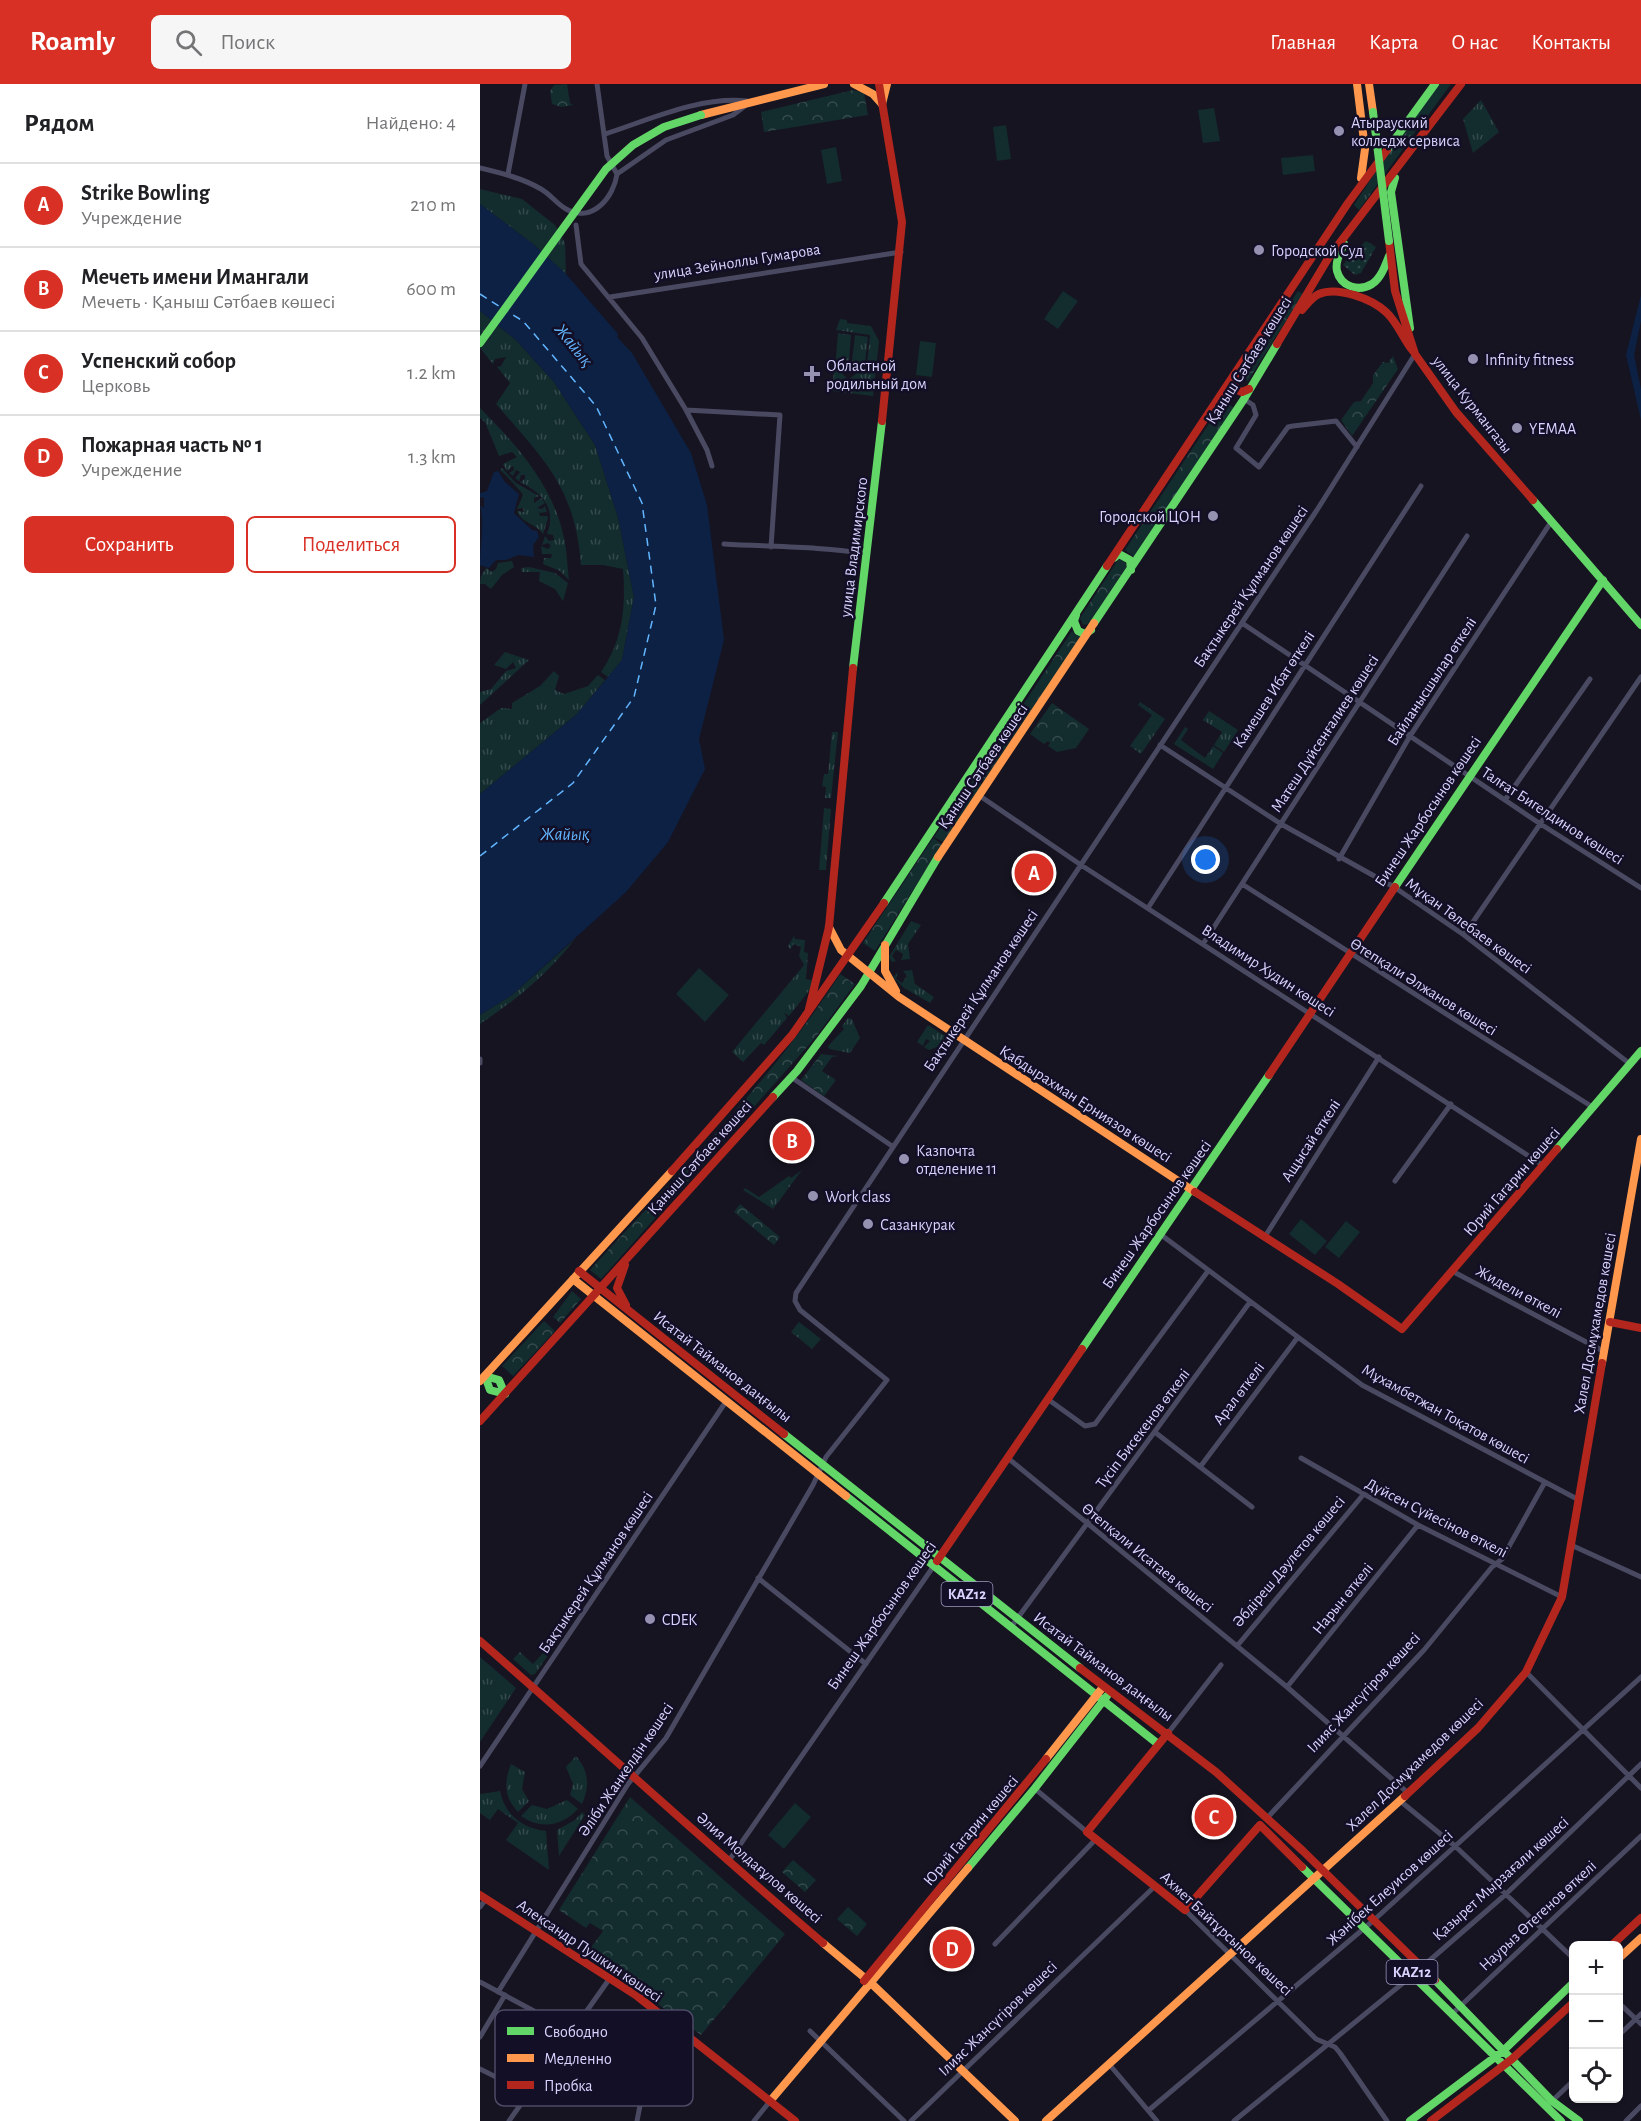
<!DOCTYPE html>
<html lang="ru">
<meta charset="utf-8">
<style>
:root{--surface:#fff;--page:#f6f6f6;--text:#202124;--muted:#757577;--line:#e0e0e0;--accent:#d93025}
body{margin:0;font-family:"Alegreya Sans",sans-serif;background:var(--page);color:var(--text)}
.controls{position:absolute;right:18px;bottom:18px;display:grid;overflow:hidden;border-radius:9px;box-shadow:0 2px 4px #0004}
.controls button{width:54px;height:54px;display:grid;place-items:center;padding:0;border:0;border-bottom:2px solid var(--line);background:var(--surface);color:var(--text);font:30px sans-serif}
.you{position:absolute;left:726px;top:776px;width:21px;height:21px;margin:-15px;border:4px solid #fff;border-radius:50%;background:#1a73e8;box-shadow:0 0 0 9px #1a73e833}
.badge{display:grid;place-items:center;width:39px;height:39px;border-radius:50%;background:var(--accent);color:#fff;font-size:20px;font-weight:700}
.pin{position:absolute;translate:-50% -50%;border:3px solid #fff;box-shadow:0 2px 6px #0006}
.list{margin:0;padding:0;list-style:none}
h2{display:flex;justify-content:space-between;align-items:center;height:78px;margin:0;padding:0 24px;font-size:26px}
h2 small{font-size:20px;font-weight:400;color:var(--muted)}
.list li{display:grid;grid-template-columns:39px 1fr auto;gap:18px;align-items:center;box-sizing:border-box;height:84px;padding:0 24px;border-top:2px solid var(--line)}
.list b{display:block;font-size:22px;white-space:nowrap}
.list p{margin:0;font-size:20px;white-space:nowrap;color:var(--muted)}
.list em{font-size:20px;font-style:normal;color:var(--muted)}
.actions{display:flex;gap:12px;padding:18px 24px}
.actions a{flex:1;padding:14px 0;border:2px solid var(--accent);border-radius:9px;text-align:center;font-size:21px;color:var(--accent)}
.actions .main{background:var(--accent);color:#fff}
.icon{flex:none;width:33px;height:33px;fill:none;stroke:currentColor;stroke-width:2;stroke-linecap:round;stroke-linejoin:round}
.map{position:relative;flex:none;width:1161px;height:2037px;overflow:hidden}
header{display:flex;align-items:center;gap:36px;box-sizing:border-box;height:84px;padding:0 30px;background:var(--accent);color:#fff}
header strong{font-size:28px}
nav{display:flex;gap:33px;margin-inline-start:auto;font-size:21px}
.search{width:420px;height:54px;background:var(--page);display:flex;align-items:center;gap:15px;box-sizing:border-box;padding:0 21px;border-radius:9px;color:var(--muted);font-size:22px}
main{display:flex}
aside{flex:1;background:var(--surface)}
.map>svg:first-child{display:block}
</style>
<header>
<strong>Roamly</strong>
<div class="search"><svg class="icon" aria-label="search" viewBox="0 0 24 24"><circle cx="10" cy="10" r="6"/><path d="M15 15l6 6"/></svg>Поиск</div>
<nav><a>Главная</a><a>Карта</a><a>О нас</a><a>Контакты</a></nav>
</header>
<main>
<aside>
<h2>Рядом<small>Найдено: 4</small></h2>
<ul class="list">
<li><span class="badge">A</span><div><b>Strike Bowling</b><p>Учреждение</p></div><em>210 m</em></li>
<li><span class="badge">B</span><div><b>Мечеть имени Имангали</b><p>Мечеть · Қаныш Сәтбаев көшесі</p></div><em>600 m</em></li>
<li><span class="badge">C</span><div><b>Успенский собор</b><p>Церковь</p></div><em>1.2 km</em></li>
<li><span class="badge">D</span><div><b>Пожарная часть № 1</b><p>Учреждение</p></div><em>1.3 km</em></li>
</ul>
<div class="actions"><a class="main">Сохранить</a><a>Поделиться</a></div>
</aside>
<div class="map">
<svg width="1161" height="2037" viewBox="0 0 1161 2037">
<defs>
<pattern id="grass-tufts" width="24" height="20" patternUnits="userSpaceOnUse" patternTransform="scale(1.5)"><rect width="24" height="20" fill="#132c2d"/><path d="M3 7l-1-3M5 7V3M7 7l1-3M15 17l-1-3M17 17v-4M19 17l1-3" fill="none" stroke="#354a4c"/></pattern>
<pattern id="forest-crowns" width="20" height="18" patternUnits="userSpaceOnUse" patternTransform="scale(1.5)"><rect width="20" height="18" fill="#132c2d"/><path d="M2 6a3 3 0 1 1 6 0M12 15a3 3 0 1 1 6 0" fill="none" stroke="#354a4c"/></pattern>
<pattern id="garden-dots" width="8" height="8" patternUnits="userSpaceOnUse" patternTransform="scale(1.5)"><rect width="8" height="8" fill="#132c2d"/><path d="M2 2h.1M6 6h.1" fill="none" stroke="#354a4c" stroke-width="1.8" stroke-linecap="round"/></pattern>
</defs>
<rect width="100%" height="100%" fill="#161421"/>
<path fill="url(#grass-tufts)" d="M957,0H971L938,45L930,35Z
M1001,16L1019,48L993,69L983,35Z
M928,38L936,47L879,126L874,121Z
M0,105L42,115L75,141L85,159L86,190L53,160L0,120Z
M0,227L36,256L74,298L115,361L138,433L154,513L142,576L128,593L121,588C143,556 146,523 143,485L123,481H101C95,403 64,376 16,320L30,299L17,283L21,282L26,273L15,275L13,280L0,264Z
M360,235L367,236V239L391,242L399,257L393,312L352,307L354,287H360L368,296L377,289L386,290L390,251L356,246Z
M358,249L371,251L369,277L361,284H355Z
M375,251L388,253L384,287H378L372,277Z
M0,324C35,359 72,400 83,450C87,464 87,480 89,496L80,487L63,480L64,474H71L72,470H62L61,462L68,465L71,462L68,459L62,461L65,452L69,457L74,456L73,451L67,450C77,424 62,409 40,398L45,395V391H41L39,397L35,394L40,388L36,386L33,392L29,389L34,386L33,382L27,387L23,380L37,373L32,368L19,372L5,338L0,334Z
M22,384L36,399L59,412L54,414V419L61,414L65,419L57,424L62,425L65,422L67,428L59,429L60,432H67L68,434L63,450C57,440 41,439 37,427L44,428L43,424L37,425L43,411C42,408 23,388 20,386Z
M32,477L34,483L22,491L11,505L5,500H0L1,492L6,484L12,488L16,485L18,479Z
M49,483L75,489L88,499L83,517L75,505L59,497L60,488H42L41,484Z
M25,568L49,576L0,621V608L11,605L26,587L36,584L33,578L26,585L14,581Z
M74,587L79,592L75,606L84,610L108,602L118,591L125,596L97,630L0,710V639L21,624L32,625V619L60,602Z
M660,618L685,635L661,670L650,662L672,631L658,621Z
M729,627L758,646L744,668L734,661L742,648L723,636Z
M705,643L708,645L701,656L725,674L733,662L743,669L733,685L694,660Z
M352,648H358L351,714H345L346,703L342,702L344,690H348Z
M344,724L351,725L346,786H339Z
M431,837L441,841L428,860L430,875L421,876L423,870L416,866L412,872L416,877L412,878L409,873Z
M314,852L315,855L325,856L324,868L328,869L326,895L332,896V903L309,932L304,929L307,934L284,961L281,959L263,978L252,968L324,881L319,872L321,863L314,860L310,865L308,862Z
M95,855C69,889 36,916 0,940V931L32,911Z
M524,869L527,872L481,942L477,939Z
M432,886L435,900L454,913L450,919L424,904L413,893L418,888L416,895L422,899L427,892L423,887Z
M368,934L372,935L380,954L370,969L349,965L348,962L364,945L362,942Z
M448,941L473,957L449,966L444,963L450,957L446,955L443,962L437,958Z
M322,1086L293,1125L263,1106L265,1104L279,1113L309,1092L311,1094Z
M319,1238L341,1255L332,1265L311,1248Z
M76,1555L78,1557L55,1590L51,1591L33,1575L40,1568L53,1580Z
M0,1573L36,1604L0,1658Z
M96,1672C109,1687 110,1702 102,1720L90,1711L93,1700L86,1683Z
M31,1680L45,1688L42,1705L49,1717L38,1728C24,1714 24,1697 31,1680Z
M20,1707C25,1731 42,1744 66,1747L69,1786L26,1756L38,1739L18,1725L10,1736L0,1729V1710Z
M87,1716L98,1725C82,1742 61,1746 41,1732L52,1721L67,1725Z
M102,1728L105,1731L79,1772L77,1746L95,1736Z"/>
<path fill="url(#forest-crowns)" d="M87,0L90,19L93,21L81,23L72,20L70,7L74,1Z
M373,6L384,9L388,31L284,48L281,28Z
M818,207L823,210L768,297L763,293Z
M913,272L918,285L872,352L861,336L874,318L881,317L893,299V291L903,278L908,279Z
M744,317L754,324L654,473L645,466Z
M643,475L647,482L609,540L603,541L600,534L638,476Z
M592,547L595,551L601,552L503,698L495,693Z
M572,619L609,645L596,664L577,668L568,662L570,659L568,657L564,660L550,650Z
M494,694L502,700L463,758L454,753Z
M453,754L462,760L395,867L383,859Z
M360,890L375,900L335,954L121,1195L110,1186C197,1090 290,999 360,890Z
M341,970L358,972L352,973L342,987L356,996L344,1012L321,996Z
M260,1120L300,1153L294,1161L254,1128Z
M92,1207L101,1215L80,1239L73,1233Z
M64,1237L75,1247L33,1292L22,1282Z
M150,1713L305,1850L221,1951L107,1869L123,1847L110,1839L106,1844L79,1826Z
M313,1776L336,1796L325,1808L302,1788Z
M368,1823L387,1840L377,1852L357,1835Z"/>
<path fill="url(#garden-dots)" d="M886,157L896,163L881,189L875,191L863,181L874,167L881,174H885L884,169L876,166Z"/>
<path fill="#132c2d" d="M734,24L740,57L723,59L718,26Z
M526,41L531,75L517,77L513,43Z
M356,63L362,97L347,100L341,66Z
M833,71L835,87L803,91L801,74Z
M583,207L598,217L578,245L564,235Z
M440,257L456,259L452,293L436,291Z
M219,884L249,911L225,938L196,910Z
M821,1135L847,1157L835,1171L809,1150Z
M866,1137L880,1148L859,1174L845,1163Z
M315,1719L331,1733L304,1765L288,1751Z"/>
<path fill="#0d2144" d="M0,120L53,160L86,190L138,250L137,253L152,269L211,369L227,421L244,556L219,655L225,685L188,758L146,808L32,911L0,931V710L97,630L142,576L154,513L138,433L115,361L74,298L36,256L0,227Z
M1161,211V237L1154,271L1161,305V336L1146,271Z
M18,387L25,398L39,410L34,429L52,446L57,447L59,453L53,461L54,473L38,471L26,476H16L9,484L0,481C0,463 5,437 0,422L4,424V414L0,413V409L7,407L14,388Z"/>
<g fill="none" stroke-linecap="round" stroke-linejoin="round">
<path stroke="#62b6ff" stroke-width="1.5" stroke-dasharray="8 6" stroke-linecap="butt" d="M0,210L22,224
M0,772L93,699L154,613L176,521L162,419L116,322L43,237L28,228"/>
<path stroke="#4a4962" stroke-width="5" d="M117,0L127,72L137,90
M125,50C169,36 220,12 267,17
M0,84C21,89 42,94 61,105C70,110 77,120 86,125C112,140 134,113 137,90
M28,90L45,0
M137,90L186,56L253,31L265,22
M96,141L101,180L162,254L206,326L227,366L232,382
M130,213L421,168
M764,315L773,321L776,331L756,364L779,383L808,343L813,342L856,337L877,363
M206,326L300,331L291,463
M244,460C292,463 339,462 387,470
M762,539L1059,739L1161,804
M680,661L801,740L914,803L984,851L1150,980
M500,712L601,781L1064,1082
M1025,716L1110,595
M859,775L930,652L1071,438
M762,800L1114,1024
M668,824L941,402
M984,851L1161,593
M723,860L987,452
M0,975V979
M311,993L412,1062
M915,1097L971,1020
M680,1150L882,1301L1099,1416
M784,1154L899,973
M972,1187L1125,1268
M569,1316L605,1342L615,1340L728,1187
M676,1349L772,1423
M821,1374L938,1441L1082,1513
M529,1375L807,1603L928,1709
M720,1383L818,1253
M1091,1461L1161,1493
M278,1494L386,1580
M531,1543L770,1218
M757,1562L883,1411
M1046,1588L1161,1704
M807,1603L938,1441
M688,1649L741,1581
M0,1682L247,1316
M554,1704L607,1748
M919,1716L975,1762L1094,1875
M786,1735L944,1566L1012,1483L1022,1475L1065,1398
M248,1778L453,1483
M0,1823L6,1815
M705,1826L836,1955L855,1963L860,1969L907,2037
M515,1860L616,1755
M0,1898L93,1948
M18,1908L148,1700L186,1654L333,1401L346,1373L407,1296L320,1226L315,1217L316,1209L837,426L935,270
M1138,1918L1161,1940
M972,1930L1161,1752
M330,1947L424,2037
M1138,1952L1161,1930
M0,1953L25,1911
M629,1980L677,2037
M0,1985L48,2009
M1071,2018L1094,1996
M669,2026L894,1836L1161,1593
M29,2037L130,1894
M157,2037L166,1991
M274,2037L291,2016
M431,2037L675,1802
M754,2037L934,1890L1026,1810L1161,1680
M1146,2037L1161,2022"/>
<path stroke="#63d668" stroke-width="8" d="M907,66L955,0
M915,94L911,108L930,244
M864,160C860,169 855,178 857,187C861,203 879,208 892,200C901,194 905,182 909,172
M1053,416L1161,541
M634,474L639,470L650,476L651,486
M596,531L594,537L598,547L605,550L611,546
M614,539L764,315L797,260
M373,584L402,337
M915,803L1123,496
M404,819L627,482
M293,1013L317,987L381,902L458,773
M1077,1065L1161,967
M602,1265L789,991
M5,1292L19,1296L25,1310L10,1306Z
M304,1350L600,1584
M366,1412L678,1660
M822,1783L1081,2037
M488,1784L555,1704L627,1612
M955,1896L1072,2017L1099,2037
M930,2037L1023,1967L1094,1898"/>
<path stroke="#ff974d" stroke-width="8" d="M374,0L393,10L402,20
M877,0L885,65L881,94
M889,0L893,28
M402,20L407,0
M221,31L344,0
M458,773L614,539
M349,843L361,866L419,913L715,1108
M405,861V887L416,907
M93,1195L366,1412
M1122,1279L1161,1055
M0,1297L192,1087
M566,1675L623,1603
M343,1859L392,1900L535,2037
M1138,1875L1161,1854
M291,2016L488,1784
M566,2037L925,1712"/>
<path stroke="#b3261e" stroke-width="8" d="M399,0L422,138L402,337
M909,157L915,207L935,270L976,328L1053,416
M822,226C827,220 832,213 839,210C858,202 892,215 906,228C918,239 923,255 933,267
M797,260L849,173L981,0
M755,292L753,299L757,306L762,308L769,305
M627,482L868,119L907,66
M329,925L349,843L373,584
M789,991L915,803
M192,1087L312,951L404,819
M715,1108L858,1200L922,1245L1077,1065
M145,1181L137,1204L146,1221
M99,1187L304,1350
M1130,1238L1161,1244
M0,1337L293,1013
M457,1477L602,1265
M0,1557C115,1657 227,1760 343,1859
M600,1584L736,1688L823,1767L955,1896
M688,1649L607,1748L705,1826L780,1741L822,1783
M925,1712L998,1644L1046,1588L1082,1513L1122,1279
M0,1811L157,1912L315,2037
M1131,1862L1161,1834
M384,1897L566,1675
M951,2037L1032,1975L1094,1918"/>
<path stroke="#63d668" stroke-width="8" d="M893,28L909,157
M0,259L126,85L153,61L184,43L221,31"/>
</g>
<g fill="#9591b1" stroke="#130f26" stroke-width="2">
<circle cx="859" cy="47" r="6"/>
<circle cx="779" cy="166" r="6"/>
<circle cx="993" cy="275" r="6"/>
<path d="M329 281h6v6h6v6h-6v6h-6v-6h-6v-6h6z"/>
<circle cx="1037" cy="344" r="6"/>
<circle cx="733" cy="432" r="6"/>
<circle cx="424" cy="1075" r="6"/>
<circle cx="333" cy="1112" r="6"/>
<circle cx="388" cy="1140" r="6"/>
<circle cx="170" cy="1535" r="6"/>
</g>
<g text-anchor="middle" stroke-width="5" stroke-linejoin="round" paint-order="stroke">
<g fill="#130f26" stroke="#9e99be" stroke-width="1.5">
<rect x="461.5" y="1498" width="51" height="24" rx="4.5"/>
<rect x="906.5" y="1876" width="51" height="24" rx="4.5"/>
</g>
<g font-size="15" font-weight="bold" fill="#d9d4ff">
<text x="487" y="1515">KAZ12</text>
<text x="932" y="1893">KAZ12</text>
</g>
<g font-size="16" fill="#d9d4ff" stroke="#130f26" text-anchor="start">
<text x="871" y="44">Атырауский<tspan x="871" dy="18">колледж сервиса</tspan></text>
<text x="791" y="172">Городской Суд</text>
<text x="1005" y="281">Infinity fitness</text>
<text x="346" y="287">Областной<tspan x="346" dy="18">родильный дом</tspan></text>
<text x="1049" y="350">YEMAA</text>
<text x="721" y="438" text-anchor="end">Городской ЦОН</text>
<text x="436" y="1072">Казпочта<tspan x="436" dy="18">отделение 11</tspan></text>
<text x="345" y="1118">Work class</text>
<text x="400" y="1146">Сазанкурак</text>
<text x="182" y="1541">CDEK</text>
</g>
<g font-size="16" fill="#d9d4ff" stroke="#130f26">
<text transform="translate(257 177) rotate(-9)" y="6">улица Зейноллы Гумарова</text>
<text transform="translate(768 276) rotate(-58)" y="6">Қаныш Сәтбаев көшесі</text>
<text transform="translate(993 320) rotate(52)" y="6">улица Курмангазы</text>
<text transform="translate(373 463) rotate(-83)" y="6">улица Владимирского</text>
<text transform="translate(770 502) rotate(-56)" y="6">Бақтыкерей Құлманов көшесі</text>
<text transform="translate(951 597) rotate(-57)" y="6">Байланысшылар өткелі</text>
<text transform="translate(793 605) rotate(-57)" y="6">Камешев Ибат өткелі</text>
<text transform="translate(844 649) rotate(-57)" y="6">Матеш Дүйсенғалиев көшесі</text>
<text transform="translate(502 682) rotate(-56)" y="6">Қаныш Сәтбаев көшесі</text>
<text transform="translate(947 727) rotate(-56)" y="6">Бинеш Жарбосынов көшесі</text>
<text transform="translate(1073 731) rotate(33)" y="6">Талғат Бигелдинов көшесі</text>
<text transform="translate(989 841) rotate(36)" y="6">Мұқан Төлебаев көшесі</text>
<text transform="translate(789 886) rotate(33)" y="6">Владимир Худин көшесі</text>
<text transform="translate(944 902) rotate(32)" y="6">Өтепқали Әлжанов көшесі</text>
<text transform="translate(500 906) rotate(-56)" y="6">Бақтыкерей Құлманов көшесі</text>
<text transform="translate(606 1019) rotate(33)" y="6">Қабдырахман Ерниязов көшесі</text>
<text transform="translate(830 1056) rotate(-57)" y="6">Ащысай өткелі</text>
<text transform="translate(219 1073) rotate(-48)" y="6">Қаныш Сәтбаев көшесі</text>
<text transform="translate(1031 1097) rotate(-49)" y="6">Юрий Гагарин көшесі</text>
<text transform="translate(676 1130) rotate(-55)" y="6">Бинеш Жарбосынов көшесі</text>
<text transform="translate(1039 1207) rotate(28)" y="6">Жидели өткелі</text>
<text transform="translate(1114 1239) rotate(-80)" y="6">Халел Досмұхамедов көшесі</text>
<text transform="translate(243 1282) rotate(38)" y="6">Исатай Тайманов даңғылы</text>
<text transform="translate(758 1309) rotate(-53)" y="6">Арал өткелі</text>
<text transform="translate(966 1329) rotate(29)" y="6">Мұхамбетжан Тоқатов көшесі</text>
<text transform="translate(662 1344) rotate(-53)" y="6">Түсіп Бисекенов өткелі</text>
<text transform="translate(957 1433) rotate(27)" y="6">Дүйсен Сүйесінов өткелі</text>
<text transform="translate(668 1473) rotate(39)" y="6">Өтепқали Исатаев көшесі</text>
<text transform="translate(808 1477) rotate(-50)" y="6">Әбдіреш Дәулетов көшесі</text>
<text transform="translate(115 1488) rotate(-56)" y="6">Бақтыкерей Құлманов көшесі</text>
<text transform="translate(862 1514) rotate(-51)" y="6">Нарын өткелі</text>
<text transform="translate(401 1531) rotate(-55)" y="6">Бинеш Жарбосынов көшесі</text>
<text transform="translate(624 1582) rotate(37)" y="6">Исатай Тайманов даңғылы</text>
<text transform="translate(883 1608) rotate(-47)" y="6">Ілияс Жансүгіров көшесі</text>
<text transform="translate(934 1680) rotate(-44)" y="6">Халел Досмұхамедов көшесі</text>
<text transform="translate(145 1685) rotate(-56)" y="6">Әліби Жанкелдін көшесі</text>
<text transform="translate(490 1746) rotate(-50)" y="6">Юрий Гагарин көшесі</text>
<text transform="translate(280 1783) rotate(41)" y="6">Әлия Молдағұлов көшесі</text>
<text transform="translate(1020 1794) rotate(-42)" y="6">Қазырет Мырзағали көшесі</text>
<text transform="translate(909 1803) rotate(-42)" y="6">Жәнібек Елеуисов көшесі</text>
<text transform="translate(1057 1831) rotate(-43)" y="6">Наурыз Өтегенов өткелі</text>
<text transform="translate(747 1849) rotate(43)" y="6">Ахмет Байтұрсынов көшесі</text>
<text transform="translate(110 1866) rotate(34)" y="6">Александр Пушкин көшесі</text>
<text transform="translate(517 1934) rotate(-44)" y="6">Ілияс Жансүгіров көшесі</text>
</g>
<g font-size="18" font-style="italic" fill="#62b6ff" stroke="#130f26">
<text transform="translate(94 261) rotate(51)" y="6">Жайық</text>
<text x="85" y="756">Жайық</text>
</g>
</g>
<rect x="15" y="1926" width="198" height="96" rx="9" fill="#130f26" stroke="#4e4a67" stroke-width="1.5"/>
<rect x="27" y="1943" width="27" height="8" fill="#63d668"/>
<rect x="27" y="1970" width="27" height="8" fill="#ff974d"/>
<rect x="27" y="1997" width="27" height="8" fill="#b3261e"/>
<g font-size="16" fill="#d9d4ff">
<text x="64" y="1953">Свободно</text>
<text x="64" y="1980">Медленно</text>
<text x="64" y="2007">Пробка</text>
</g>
</svg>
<div class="controls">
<button>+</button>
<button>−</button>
<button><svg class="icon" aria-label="locate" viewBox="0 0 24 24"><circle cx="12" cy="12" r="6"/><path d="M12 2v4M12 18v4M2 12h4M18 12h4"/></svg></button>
</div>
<div class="you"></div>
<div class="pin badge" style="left:554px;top:789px">A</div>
<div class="pin badge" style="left:312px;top:1057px">B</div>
<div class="pin badge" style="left:734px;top:1733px">C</div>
<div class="pin badge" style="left:472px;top:1865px">D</div>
</div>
</main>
